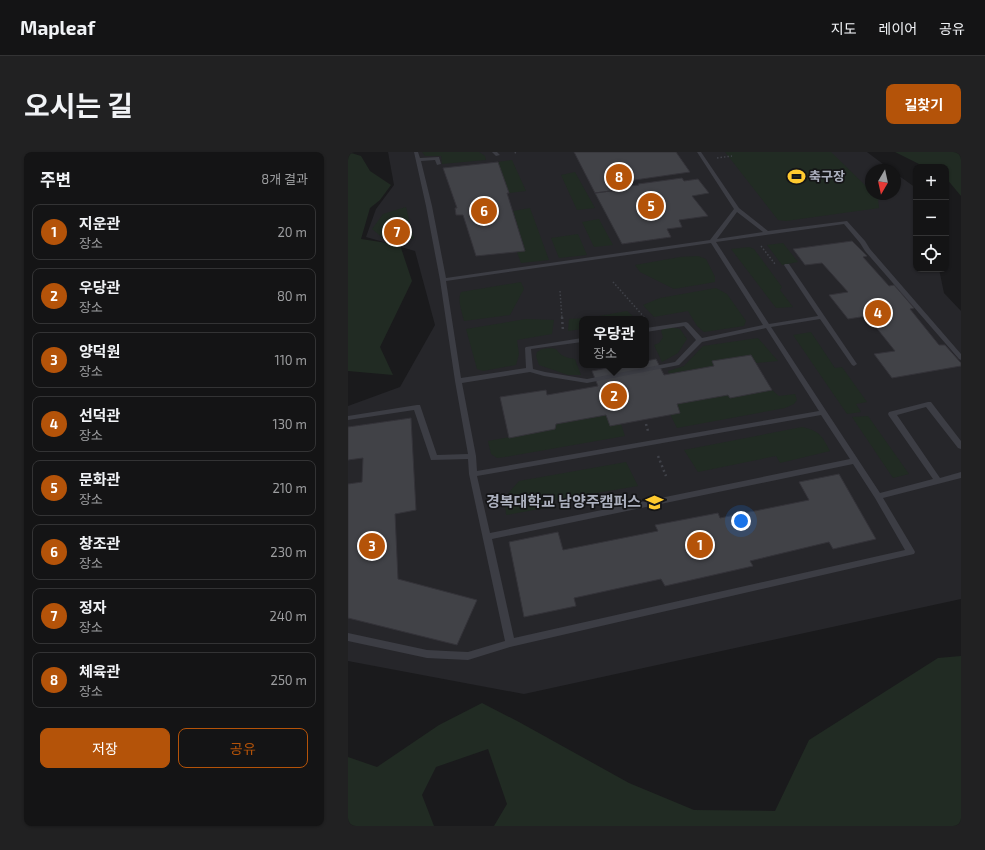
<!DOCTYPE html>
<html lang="ko">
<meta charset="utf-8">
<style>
:root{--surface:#141415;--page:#212122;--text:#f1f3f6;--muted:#9d9ea0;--line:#333334;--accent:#b45309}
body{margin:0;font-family:"Exo 2","Noto Sans KR",sans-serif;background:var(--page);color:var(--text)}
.controls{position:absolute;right:12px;top:12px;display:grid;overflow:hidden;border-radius:8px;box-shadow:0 1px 3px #0004}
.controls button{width:36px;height:36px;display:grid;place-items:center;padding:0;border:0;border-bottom:1px solid var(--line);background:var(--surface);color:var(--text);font:20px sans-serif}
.compass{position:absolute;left:517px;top:12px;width:36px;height:36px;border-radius:50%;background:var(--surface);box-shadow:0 1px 3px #0004;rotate:189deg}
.you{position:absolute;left:393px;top:369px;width:14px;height:14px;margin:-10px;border:3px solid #fff;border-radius:50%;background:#1a73e8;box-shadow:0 0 0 6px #1a73e833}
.badge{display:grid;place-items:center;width:26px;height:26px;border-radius:50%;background:var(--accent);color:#fff;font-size:13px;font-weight:700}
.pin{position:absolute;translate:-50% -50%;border:2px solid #fff;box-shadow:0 1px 4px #0006}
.popup{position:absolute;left:231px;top:164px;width:70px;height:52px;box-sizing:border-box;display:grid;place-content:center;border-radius:8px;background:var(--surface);filter:drop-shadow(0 1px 3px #0005);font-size:13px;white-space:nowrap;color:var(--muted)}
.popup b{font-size:15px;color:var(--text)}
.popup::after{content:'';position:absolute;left:50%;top:100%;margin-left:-8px;border:8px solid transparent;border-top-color:var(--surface)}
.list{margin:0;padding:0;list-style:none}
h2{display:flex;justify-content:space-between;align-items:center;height:52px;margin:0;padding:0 16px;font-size:17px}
h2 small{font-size:13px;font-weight:400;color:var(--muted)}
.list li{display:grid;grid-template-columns:26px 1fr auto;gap:12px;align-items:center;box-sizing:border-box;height:56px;margin:0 8px 8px;padding:0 8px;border:1px solid var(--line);border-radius:8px}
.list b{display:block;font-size:15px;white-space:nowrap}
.list p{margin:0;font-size:13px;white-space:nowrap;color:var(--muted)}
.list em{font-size:13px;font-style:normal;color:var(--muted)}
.actions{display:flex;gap:8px;padding:12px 16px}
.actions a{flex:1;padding:9px 0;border:1px solid var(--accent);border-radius:8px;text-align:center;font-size:14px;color:var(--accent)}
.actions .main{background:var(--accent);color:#fff}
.icon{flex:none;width:22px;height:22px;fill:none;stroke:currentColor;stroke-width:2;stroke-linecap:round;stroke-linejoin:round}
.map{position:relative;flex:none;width:613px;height:674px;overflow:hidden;border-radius:8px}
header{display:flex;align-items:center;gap:24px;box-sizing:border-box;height:56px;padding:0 20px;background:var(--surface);border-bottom:1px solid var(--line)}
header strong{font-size:19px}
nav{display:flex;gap:22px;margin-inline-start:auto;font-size:14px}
.intro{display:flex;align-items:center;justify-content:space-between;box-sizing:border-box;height:96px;padding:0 24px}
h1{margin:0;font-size:28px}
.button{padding:10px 18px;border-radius:8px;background:var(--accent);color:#fff;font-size:14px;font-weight:700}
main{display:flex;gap:24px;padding:0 24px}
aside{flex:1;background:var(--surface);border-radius:8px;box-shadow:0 1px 3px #0004}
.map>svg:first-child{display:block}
</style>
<header>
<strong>Mapleaf</strong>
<nav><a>지도</a><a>레이어</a><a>공유</a></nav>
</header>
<div class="intro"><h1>오시는 길</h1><a class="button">길찾기</a></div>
<main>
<aside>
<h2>주변<small>8개 결과</small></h2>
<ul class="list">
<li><span class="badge">1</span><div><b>지운관</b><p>장소</p></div><em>20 m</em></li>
<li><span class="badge">2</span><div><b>우당관</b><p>장소</p></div><em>80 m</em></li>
<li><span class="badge">3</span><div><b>양덕원</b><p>장소</p></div><em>110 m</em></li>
<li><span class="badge">4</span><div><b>선덕관</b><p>장소</p></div><em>130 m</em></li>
<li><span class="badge">5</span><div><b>문화관</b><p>장소</p></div><em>210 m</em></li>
<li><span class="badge">6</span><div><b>창조관</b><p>장소</p></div><em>230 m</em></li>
<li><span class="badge">7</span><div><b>정자</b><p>장소</p></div><em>240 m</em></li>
<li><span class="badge">8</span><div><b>체육관</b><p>장소</p></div><em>250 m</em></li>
</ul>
<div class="actions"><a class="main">저장</a><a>공유</a></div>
</aside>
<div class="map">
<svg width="613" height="674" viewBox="0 0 613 674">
<rect width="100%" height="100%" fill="#1a1a1c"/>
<path fill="#26262a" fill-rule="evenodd" d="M40,0H519L543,18H523V42H547V21L568,36V117H591L596,141L613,159V447L176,542L0,509V254L52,235L87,173L67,99L18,85L28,57L46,33ZM234,167H298V213H234Z"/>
<path fill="#212b23" d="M0,0L13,4L22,19L43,33L32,48L22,56L13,87L52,93L64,129L32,195L45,223L0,219Z
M74,0H131L137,4L138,8L94,12L93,4H77Z
M377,0H483L523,39V42H526L530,47L531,56L438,69L430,68Z
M547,0H613V44L598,26V15H577Z
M164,8L178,39L161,41L150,10Z
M227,20L247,56L229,58L213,23Z
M58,55L66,87L35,86L24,77L35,62Z
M182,56L201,108L173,111L169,100L177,98L165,59Z
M251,67L265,93L246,95L234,70Z
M230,82L239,103L211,106L203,86Z
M435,91L450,110L434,113L419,93Z
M401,95L406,97L434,135L432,138L445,155L428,156L383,97Z
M350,104L358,107L367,125V130L326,137L292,120L287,113L332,105Z
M173,130L176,137L162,163L116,169C114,160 109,148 113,140Z
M368,136L379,142L398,169L396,174L356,180L349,174L340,159L306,165L295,153L312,146Z
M279,159L288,167H234V177L220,179L221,167L240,166Z
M178,167L206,168L204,182L169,188L171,202L168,213L135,219L129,217L118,177Z
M323,175L332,177L339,187L330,201L314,210L306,193L311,191L315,185L313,179L316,176Z
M463,180L487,216L494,215L519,250L508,252L513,260L499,262L445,183Z
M410,186L430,209L408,211L403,203L364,209L366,214L321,222L320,219L336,214L355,194Z
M202,196L208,197C213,204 218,206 227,207L233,223H220L191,213L188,204L189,200L194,197Z
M424,238L431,244L447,242L449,248L446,252L437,256L329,276L322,262L332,260L329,252L380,243L383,246Z
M258,263L273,272L277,284L157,305L149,306L143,302L140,289L207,277L208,272Z
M520,264L561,322L545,326L504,265Z
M454,275C472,279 474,284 482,299L432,311L428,304L350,320L336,298Z
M278,310L290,334L201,349L202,355L158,363L157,345L171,329Z
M613,504V674H146L159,652L140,597L88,615L74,643L86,674H0V605L29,615L91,573L134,551L171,570L281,631L346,658L427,659L461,588L590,506Z"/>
<path fill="#414247" stroke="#343339" d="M226,0H328L342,20L266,31L270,38L247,41Z
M150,10L161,41H159L177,99L128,104L115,63H108L107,56H109L95,16Z
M334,26L336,29L350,27L361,41L344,44L360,64L331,68L334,75L319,77L323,85L274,92L247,41L270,38L269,35L291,33L290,32Z
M504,89L519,104L515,105L541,134L546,133L566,156L562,157L591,193H597L613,211V214L544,226L526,202L547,199L519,164L500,167L481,143L500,140L474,111L457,113L445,97Z
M403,203L424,238L382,246L380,243L329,252L332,261L262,274L258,263L208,272L207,277L161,286L152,245L198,238L199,243L250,234L244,219L275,213H298V209L308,207L316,223L366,214L364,209Z
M63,266L68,358L47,362L50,427L129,448L109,493L0,466V332L14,330L15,306L0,308V275Z
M491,322L528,387L485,397L481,390L402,409L405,414L317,434L313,427L226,446L228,454L176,465L161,390L210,380L215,398L310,379L307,373L370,361L372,366L461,348L451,330Z"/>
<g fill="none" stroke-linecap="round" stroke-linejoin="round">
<path stroke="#404249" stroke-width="1.5" stroke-dasharray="1.5 2" stroke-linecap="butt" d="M167,0L168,2
M369,6L384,4
M413,94L427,112
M265,130L297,166
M212,139L214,166"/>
<path stroke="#404249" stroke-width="2.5" stroke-dasharray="2 3" stroke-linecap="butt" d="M214,165L215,179
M298,272L300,279
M310,304L318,324"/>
<path fill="#3c3d44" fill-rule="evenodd" d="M66,0H70L72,6L91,5L93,12L89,13L87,8L73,9L84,54L98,126L362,88L386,57L349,0H353L391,56L420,79L499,69L517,89L522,97L613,202V208L611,207L517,99L512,91L496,72L368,90L421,172L470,164L436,113L437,112H441L509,212L506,214L504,213L472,167L423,175L532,341L585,327L541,264L540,262L541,260L580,250H583L613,289V297L610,296L578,255L549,263L592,326L613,320V326L535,346L566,398L567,400L566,402L162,495L120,508L79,506L0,489V481L79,498L98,499L120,500L157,489L121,322L120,307L83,308L66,258L0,268V264L69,253H72L89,303L120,302L107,229L92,128L78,54ZM389,60L415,80L369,87ZM363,91L415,173L354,186L340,171L338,170L298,176V180L336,174L348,188L327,210L239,227L197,220L185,217L183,197L234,190V186L178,195L177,196L178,216L113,226L98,129ZM418,176L471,259L129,319L128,304L114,231L182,220L196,224L239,231L331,213L354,190ZM473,263L502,307L142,381L129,324ZM505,312L527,346L557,398L166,486L144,387Z
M144,0H149L152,3L148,4Z"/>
</g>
<defs>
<symbol id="stadium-bare" viewBox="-9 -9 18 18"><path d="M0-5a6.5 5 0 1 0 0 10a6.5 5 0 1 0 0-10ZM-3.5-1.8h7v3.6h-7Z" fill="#ffca2f" stroke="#151517" stroke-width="2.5" paint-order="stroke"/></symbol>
<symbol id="university-bare" viewBox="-9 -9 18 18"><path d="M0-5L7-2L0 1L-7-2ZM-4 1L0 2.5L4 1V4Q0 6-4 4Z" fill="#ffca2f" stroke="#151517" stroke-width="2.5" paint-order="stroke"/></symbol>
</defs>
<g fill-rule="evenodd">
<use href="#stadium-bare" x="436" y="12" width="25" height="25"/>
<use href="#university-bare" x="294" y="338" width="25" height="25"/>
</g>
<g text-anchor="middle" stroke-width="3.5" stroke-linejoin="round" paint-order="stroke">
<g font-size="13" font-weight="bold" fill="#abafbd" stroke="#151517" text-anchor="start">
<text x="461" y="29">축구장</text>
</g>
<g font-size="15" font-weight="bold" fill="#abafbd" stroke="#151517" text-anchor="end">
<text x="293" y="355">경복대학교 남양주캠퍼스</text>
</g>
</g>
</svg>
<div class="controls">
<button>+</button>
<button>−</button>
<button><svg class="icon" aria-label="locate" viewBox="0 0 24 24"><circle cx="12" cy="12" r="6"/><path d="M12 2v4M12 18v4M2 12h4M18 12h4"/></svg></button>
</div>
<svg class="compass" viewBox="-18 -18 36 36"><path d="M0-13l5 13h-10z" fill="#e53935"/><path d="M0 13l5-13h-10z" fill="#9d9ea0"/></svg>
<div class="you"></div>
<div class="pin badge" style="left:352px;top:393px">1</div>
<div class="pin badge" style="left:266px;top:244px">2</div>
<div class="popup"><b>우당관</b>장소</div>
<div class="pin badge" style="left:24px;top:394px">3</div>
<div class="pin badge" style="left:530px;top:161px">4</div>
<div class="pin badge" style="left:303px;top:54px">5</div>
<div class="pin badge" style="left:136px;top:59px">6</div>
<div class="pin badge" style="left:49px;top:80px">7</div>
<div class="pin badge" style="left:271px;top:25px">8</div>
</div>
</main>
